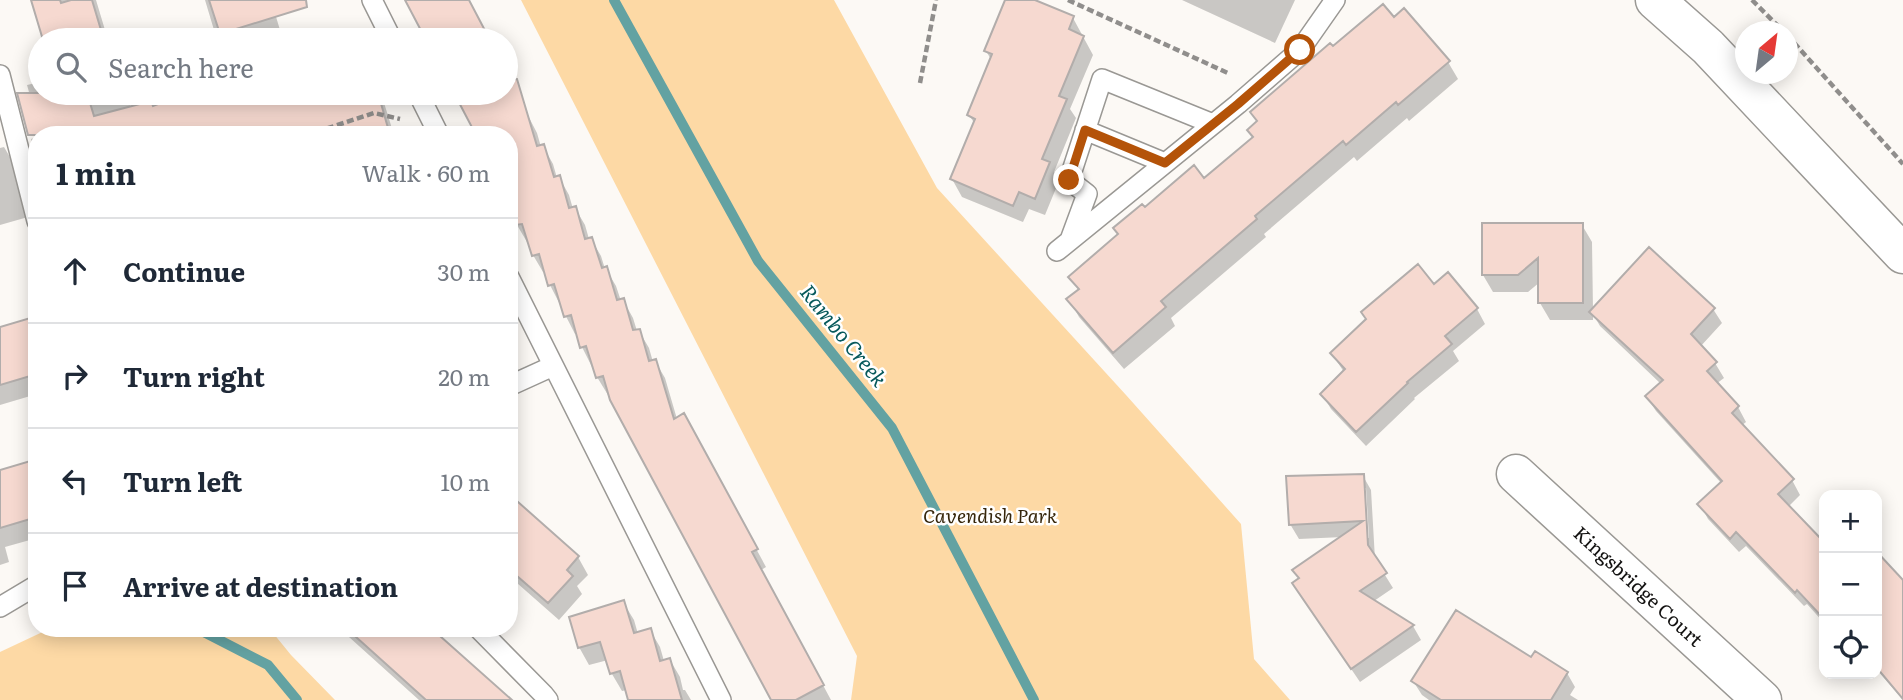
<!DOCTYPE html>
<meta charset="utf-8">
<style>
:root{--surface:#fff;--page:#f6f6f7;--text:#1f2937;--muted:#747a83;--line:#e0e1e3}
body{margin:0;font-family:Literata,serif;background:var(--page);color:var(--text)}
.controls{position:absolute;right:21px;bottom:21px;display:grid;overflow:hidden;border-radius:14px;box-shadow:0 4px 18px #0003}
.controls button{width:63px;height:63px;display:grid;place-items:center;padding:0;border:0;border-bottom:2px solid var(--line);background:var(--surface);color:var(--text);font:35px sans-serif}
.compass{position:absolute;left:1735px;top:21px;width:63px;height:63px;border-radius:50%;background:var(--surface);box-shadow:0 4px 18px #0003;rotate:29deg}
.stop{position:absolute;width:21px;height:21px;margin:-16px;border:5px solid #b45309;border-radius:50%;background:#fff}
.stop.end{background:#b45309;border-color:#fff;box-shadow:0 2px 7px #0008}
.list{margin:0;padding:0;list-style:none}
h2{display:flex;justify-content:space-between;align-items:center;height:91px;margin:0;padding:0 28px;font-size:30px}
h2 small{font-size:23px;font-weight:400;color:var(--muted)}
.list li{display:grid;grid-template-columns:46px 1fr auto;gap:21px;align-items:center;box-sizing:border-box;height:105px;padding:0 28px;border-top:2px solid var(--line)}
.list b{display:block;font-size:26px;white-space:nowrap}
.list em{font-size:23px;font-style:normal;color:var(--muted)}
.icon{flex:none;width:38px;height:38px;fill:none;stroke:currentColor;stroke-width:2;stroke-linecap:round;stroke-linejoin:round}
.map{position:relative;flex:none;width:1903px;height:700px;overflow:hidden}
.search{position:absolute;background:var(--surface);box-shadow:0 4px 18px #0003;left:28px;top:28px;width:490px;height:77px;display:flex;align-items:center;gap:18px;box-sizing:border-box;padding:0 24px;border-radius:38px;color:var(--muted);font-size:26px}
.panel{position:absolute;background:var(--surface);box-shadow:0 4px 18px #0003;left:28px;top:126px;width:490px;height:511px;border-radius:28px}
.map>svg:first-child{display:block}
</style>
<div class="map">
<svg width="1903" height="700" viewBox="0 0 1903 700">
<rect width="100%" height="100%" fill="#fcf9f5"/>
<path fill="#fdd9a5" d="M521,0H834L937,188L1126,395L1241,524L1254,659L1290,700H851L857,656Z
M51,628H269L291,655L335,700H0V652Z"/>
<path fill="#0003" fill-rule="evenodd" d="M33,0H96L108,40H45Z
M205,0H271L283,40H217Z
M1007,0H1031L1073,18L1093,55L1070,109L1076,118L1054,172L1059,181L1045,215L1029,209L1023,222L962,197L952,179L975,124L969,115L992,61L986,51Z
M1182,0H1295L1275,43Z
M1394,19L1448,62L1458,79L1409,121L1407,118L1357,161L1354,157L1264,234L1266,237L1171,318L1175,326L1124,369L1079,317L1069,299L1079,291L1071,277L1145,210L1204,181L1254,139L1258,123L1252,112L1333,49Z
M506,73L537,133L541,147L543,146L553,164L557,178L559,177L569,195L573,209L575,208L585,225L589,239H591L601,256L605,269H606L616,286L621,301L623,300L633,318L637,331H639L649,348L653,362L655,361L665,378L677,419L693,433L766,567L761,570L831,700H773L610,394L608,395L597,377L582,347L578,333L575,334L550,285L546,272H543L533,255L529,242H527L517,225L513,211L509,207V135L475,129L456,93H506Z
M40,82V93H127L131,108L153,107L192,93H381L394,135H41L27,85Z
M37,137V163L31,139Z
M4,147L14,164L28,217L0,225V148Z
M1582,225L1592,242L1593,310L1713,309L1722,323L1700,347L1715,363L1724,378L1716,384L1738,407L1746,422L1741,426L1792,480L1800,495L1788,507L1824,544V623L1807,604L1804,606L1746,546L1739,552L1708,519L1700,504L1722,484L1656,411L1647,397L1661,384L1600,326L1593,314V320H1550L1540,303V282L1528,292H1493L1483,275Z
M1434,286L1477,309L1485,324L1453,351L1459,361L1414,398L1415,399L1366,446L1331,409L1322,394L1344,372L1332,354Z
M37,318V394L0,405V328Z
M37,461V538L5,547L9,562L0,565V472Z
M1363,476L1371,490L1375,559L1393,588L1374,601L1413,626L1421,640L1360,682L1303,598L1300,580L1294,570L1343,537L1299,539L1290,524ZM1363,488H1366L1369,538H1366Z
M509,496L578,557L588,575L577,586L582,594L559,620L509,576Z
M1877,554L1891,570L1903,602V700L1877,670Z
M623,602L634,620L638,634L650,630L660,647L664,661L670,660L680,677L683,690H685L691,700H630L627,690L622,691L612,674L608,660L589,665L579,647Z
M339,628H429L510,700H419Z
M1532,660L1567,673L1575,687L1570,695L1578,700H1429L1422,695L1413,681Z"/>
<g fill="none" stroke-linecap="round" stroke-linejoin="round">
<path stroke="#63a2a2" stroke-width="10" d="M614,0L758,261L892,428L1034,700
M196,628L268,665L297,700"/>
</g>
<path fill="#f6d9d0" stroke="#b2adab" stroke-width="2" d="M31,0H60L61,3L71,0H92L104,40H43Z
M209,0H306L307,7L220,34Z
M405,0H469L490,40H426Z
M1005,0H1035L1074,16L1069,29L1084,36L1059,96L1067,99L1042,159L1050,162L1035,199L1019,192L1013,206L950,179L975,119L967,115L992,54L984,51Z
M1383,4L1394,17L1404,8L1450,61L1398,105L1396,102L1346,145L1343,141L1255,216L1257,219L1161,301L1166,307L1113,353L1066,299L1079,289L1068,277L1118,234L1113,228L1142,204L1145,207L1194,165L1204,178L1253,137L1247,130L1257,121L1250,112L1330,43L1333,46Z
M506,72L510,80L517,79L537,146L544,144L554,177L560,175L569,208L576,206L585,239L592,237L602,268L607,266L617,300L624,298L633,330L640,329L649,361L656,359L674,419L684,413L758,549L752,552L824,685L796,700H771L610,400L603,376L596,378L586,346L580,348L571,315L564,317L554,284L548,286L539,254L532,256L522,224L515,225L509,204V135H476L454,93H506Z
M17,93H87L94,116L151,101L153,106L187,93H378L390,135H28Z
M1482,223H1583V303H1538V258L1518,275H1482Z
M1649,247L1715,308L1691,334L1717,362L1707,371L1739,406L1732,413L1794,479L1778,494L1824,542V619L1797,590L1795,593L1736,532L1730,539L1697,504L1722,481L1645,396L1663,380L1589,312Z
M1418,264L1434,284L1448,272L1478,308L1445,336L1452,344L1407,382L1408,383L1356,432L1320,394L1345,369L1330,353L1366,319L1361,312Z
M37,316V374L0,385V327Z
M37,459V517L0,528V470Z
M1364,474L1368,545L1387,573L1360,591L1414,625L1351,669L1292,583L1299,578L1292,570L1363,521L1289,525L1286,476Z
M509,494L579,556L567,570L573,576L548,603L509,569Z
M1877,552L1903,580V699L1877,668Z
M624,600L634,633L651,628L660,661L670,658L682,700H628L620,671L610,674L600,642L578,648L569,617Z
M1456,610L1531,657L1535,651L1568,672L1551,700H1441L1411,681Z
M346,628H431L512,700H426Z"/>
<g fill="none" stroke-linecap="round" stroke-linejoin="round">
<defs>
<path id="lane" d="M372,0L392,40
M0,75L37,221
M418,93L439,135
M1085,130L1165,163
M1070,240L1087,194L1069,180L1102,79L1213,124
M1057,251L1238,104L1300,50L1335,0
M509,277L721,700
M509,386L553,366
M0,607L37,585
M478,628L544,695L548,700"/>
<g id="street">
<path id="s1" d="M1516,474L1762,700"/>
</g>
<path id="secondary" d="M1655,0L1708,47L1903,254"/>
</defs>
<use href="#lane" stroke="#9a9894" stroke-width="22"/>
<use href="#street" stroke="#9a9894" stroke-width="41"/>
<use href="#secondary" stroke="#9a9894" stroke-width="41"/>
<path stroke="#908e8c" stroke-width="4.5" stroke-dasharray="7 3.5" stroke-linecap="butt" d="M1068,0L1230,74
M1752,0L1784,32
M1787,35L1903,164
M920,83L936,0
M307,135L374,113L400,119"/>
<use href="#lane" stroke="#fff" stroke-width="19"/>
<use href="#street" stroke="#fff" stroke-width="38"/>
<use href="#secondary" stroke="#fff" stroke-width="38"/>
</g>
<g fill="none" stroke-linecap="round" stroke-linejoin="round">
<path stroke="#b45309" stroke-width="9" d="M1069,180L1085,130L1165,163L1238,104L1300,50"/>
</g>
<g text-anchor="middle" stroke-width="5" stroke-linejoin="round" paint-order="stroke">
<g font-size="19" font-style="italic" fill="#36260b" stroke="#fff">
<text x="990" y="523">Cavendish Park</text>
</g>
<g font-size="19" fill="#131211" stroke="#fff">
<text dy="7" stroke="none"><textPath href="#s1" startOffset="166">Kingsbridge Court</textPath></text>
</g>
<g font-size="21" font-style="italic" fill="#07595b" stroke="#fff">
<text transform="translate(843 336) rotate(51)" y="7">Rambo Creek</text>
</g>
</g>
</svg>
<div class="controls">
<button>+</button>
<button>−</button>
<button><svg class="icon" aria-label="locate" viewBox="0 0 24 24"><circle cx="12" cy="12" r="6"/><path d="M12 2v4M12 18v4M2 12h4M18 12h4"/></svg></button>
</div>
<svg class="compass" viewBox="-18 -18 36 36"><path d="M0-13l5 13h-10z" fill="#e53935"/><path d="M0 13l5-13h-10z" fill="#747a83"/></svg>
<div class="stop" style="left:1300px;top:50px"></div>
<div class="stop end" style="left:1069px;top:180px"></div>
<div class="search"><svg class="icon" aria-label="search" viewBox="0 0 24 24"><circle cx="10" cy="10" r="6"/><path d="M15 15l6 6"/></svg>Search here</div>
<section class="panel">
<h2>1 min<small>Walk · 60 m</small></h2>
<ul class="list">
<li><svg class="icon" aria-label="ahead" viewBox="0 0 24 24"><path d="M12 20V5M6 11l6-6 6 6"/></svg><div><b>Continue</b></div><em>30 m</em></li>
<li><svg class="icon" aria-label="right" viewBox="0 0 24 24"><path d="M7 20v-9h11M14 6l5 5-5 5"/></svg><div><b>Turn right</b></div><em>20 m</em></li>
<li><svg class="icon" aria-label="left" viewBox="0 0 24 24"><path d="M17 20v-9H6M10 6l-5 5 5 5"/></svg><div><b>Turn left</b></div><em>10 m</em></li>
<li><svg class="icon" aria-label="arrive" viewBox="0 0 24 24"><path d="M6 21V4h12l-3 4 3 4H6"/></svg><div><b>Arrive at destination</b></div></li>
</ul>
</section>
</div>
